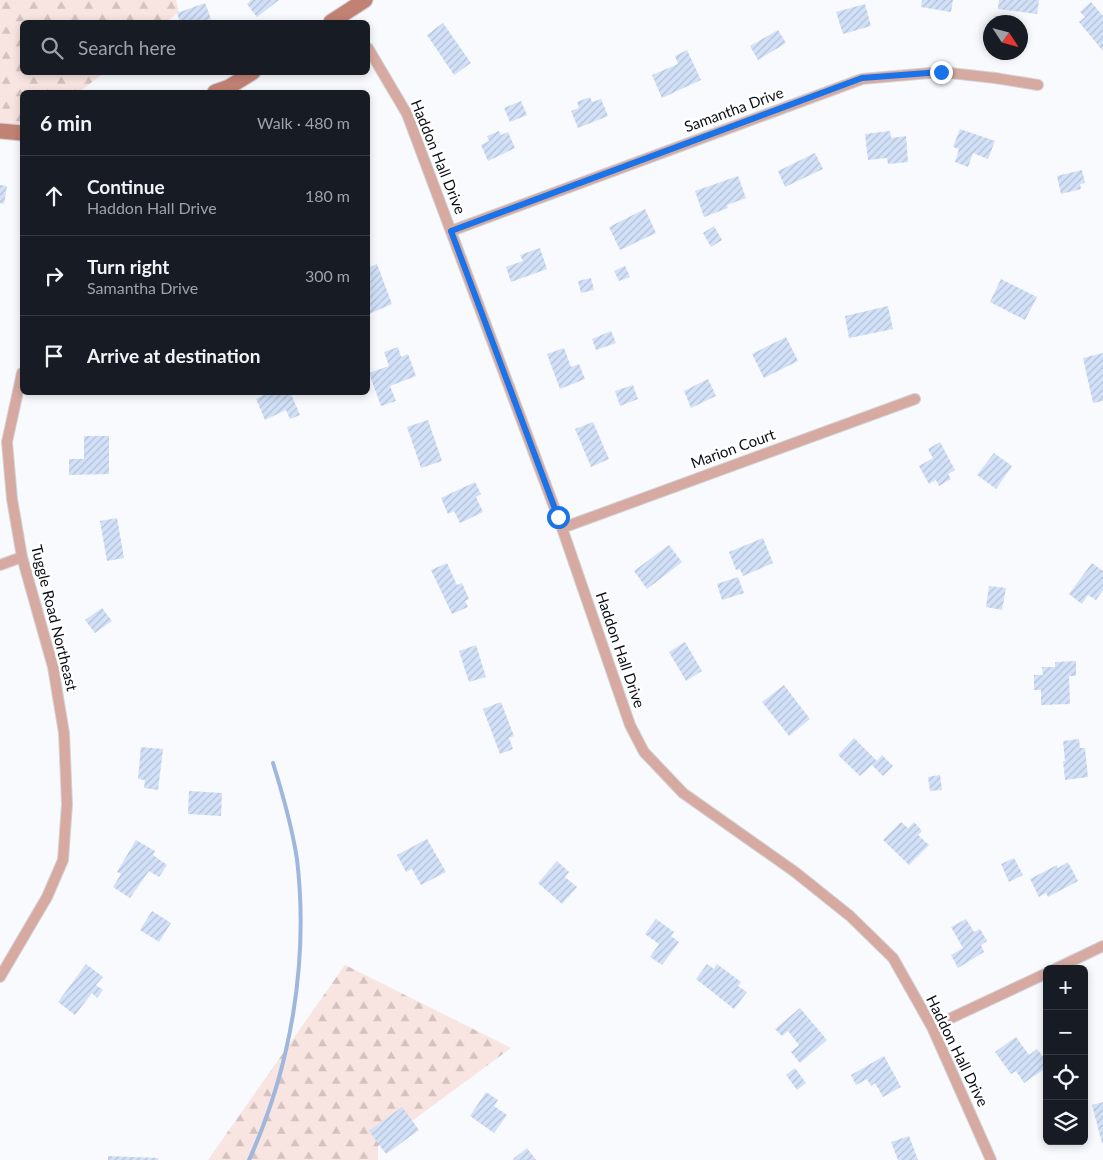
<!DOCTYPE html>
<meta charset="utf-8">
<style>
:root{--surface:#171b24;--page:#242831;--text:#f1f3f6;--muted:#9ea1a6;--line:#363941}
body{margin:0;font-family:Lato,sans-serif;background:var(--page);color:var(--text)}
.controls{position:absolute;right:15px;bottom:15px;display:grid;overflow:hidden;border-radius:8px;box-shadow:0 2px 8px #0003}
.controls button{width:45px;height:45px;display:grid;place-items:center;padding:0;border:0;border-bottom:1px solid var(--line);background:var(--surface);color:var(--text);font:25px sans-serif}
.compass{position:absolute;left:983px;top:15px;width:45px;height:45px;border-radius:50%;background:var(--surface);box-shadow:0 2px 8px #0003;rotate:126deg}
.stop{position:absolute;width:15px;height:15px;margin:-11px;border:4px solid #1a73e8;border-radius:50%;background:#fff}
.stop.end{background:#1a73e8;border-color:#fff;box-shadow:0 1px 5px #0008}
.list{margin:0;padding:0;list-style:none}
h2{display:flex;justify-content:space-between;align-items:center;height:65px;margin:0;padding:0 20px;font-size:21px}
h2 small{font-size:16px;font-weight:400;color:var(--muted)}
.list li{display:grid;grid-template-columns:32px 1fr auto;gap:15px;align-items:center;box-sizing:border-box;height:80px;padding:0 20px;border-top:1px solid var(--line)}
.list b{display:block;font-size:19px;white-space:nowrap}
.list p{margin:0;font-size:16px;white-space:nowrap;color:var(--muted)}
.list em{font-size:16px;font-style:normal;color:var(--muted)}
.icon{flex:none;width:28px;height:28px;fill:none;stroke:currentColor;stroke-width:2;stroke-linecap:round;stroke-linejoin:round}
.map{position:relative;flex:none;width:1103px;height:1160px;overflow:hidden}
.search{position:absolute;background:var(--surface);box-shadow:0 2px 8px #0003;left:20px;top:20px;width:350px;height:55px;display:flex;align-items:center;gap:12px;box-sizing:border-box;padding:0 18px;border-radius:8px;color:var(--muted);font-size:19px}
.panel{position:absolute;background:var(--surface);box-shadow:0 2px 8px #0003;left:20px;top:90px;width:350px;height:305px;border-radius:8px}
.map>svg:first-child{display:block}
</style>
<div class="map">
<svg width="1103" height="1160" viewBox="0 0 1103 1160">
<defs>
<pattern id="forest-firs" width="22" height="20" patternUnits="userSpaceOnUse" patternTransform="scale(1.25)"><rect width="22" height="20" fill="#f8e4e0"/><path d="M5 1l3.5 6h-7zM16 11l3.5 6h-7z" fill="#d3c2bf"/></pattern>
<pattern id="building-hatch" width="6" height="6" patternUnits="userSpaceOnUse" patternTransform="scale(1.25)"><rect width="6" height="6" fill="#d2e1f8"/><path d="M-1 1l2-2M0 6l6-6M5 7l2-2" fill="none" stroke="#b3c0d4"/></pattern>
</defs>
<rect width="100%" height="100%" fill="#f8fafe"/>
<path fill="url(#forest-firs)" d="M0,0H176L179,12L166,22H22V72L104,73L79,92H22V138L19,141L0,136Z
M345,965L511,1048L378,1146V1160H208Z"/>
<g fill="none" stroke-linecap="round" stroke-linejoin="round">
<path stroke="#9fb7dc" stroke-width="4" d="M249,1160C291,1067 309,961 297,859C292,827 283,795 273,763"/>
</g>
<path fill="url(#building-hatch)" d="M251,0H279L257,17L247,4Z
M922,0H953L951,12L921,7Z
M999,0H1039L1037,14L998,9Z
M1091,2L1103,16V51L1079,22L1085,17L1080,12Z
M205,3L211,19L202,22H180L177,13Z
M865,4L871,26L843,34L836,12Z
M443,23L471,63L454,75L427,35Z
M778,30L786,43L758,60L750,46Z
M687,50L701,80L662,98L652,75L678,64L675,56Z
M590,97L592,102L601,99L608,116L578,128L571,111L579,108L577,102Z
M521,101L527,115L510,122L504,108Z
M960,129L995,141L988,159L973,153L968,167L955,162L959,149L953,147Z
M499,131L501,135L508,132L515,148L488,161L481,145L489,141L487,136Z
M890,131L891,138L906,136L908,162L888,164L887,158L868,160L865,134Z
M815,153L823,169L785,187L778,171Z
M1082,170L1085,183L1080,184L1081,189L1061,194L1057,176Z
M738,176L746,198L727,205L728,208L704,217L695,191Z
M0,185L7,186L4,204L0,203Z
M645,209L656,233L620,250L609,227Z
M714,226L722,240L711,247L703,233Z
M540,248L547,269L511,282L506,267L523,261L520,255Z
M377,264L392,304L369,314L368,268Z
M625,266L630,277L619,281L614,271Z
M591,278L594,290L581,293L578,281Z
M1001,279L1037,297L1025,320L990,302Z
M888,306L893,329L849,338L845,316Z
M611,331L616,343L596,350L592,339Z
M786,337L798,361L764,378L752,354Z
M398,347L401,357L408,354L416,376L390,386L396,401L381,406L369,373L389,366L384,352Z
M564,348L571,367L579,364L585,379L560,389L547,354Z
M1103,353V401L1093,403L1083,358Z
M708,379L716,396L691,408L684,391Z
M633,385L638,399L620,406L615,391Z
M270,392H290L300,415L290,419L286,410L265,420L256,399Z
M428,420L442,461L421,468L407,427Z
M593,422L609,459L591,467L575,429Z
M84,436H109V474L69,475V459H84Z
M940,442L955,470L948,474L951,479L939,486L936,480L929,484L919,466L933,458L928,449Z
M994,453L1012,466L996,489L977,475Z
M475,482L481,494L476,497L483,512L460,523L454,511L448,514L441,498Z
M117,518L124,558L107,561L100,521Z
M763,538L773,563L743,576L740,569L736,570L729,552Z
M669,545L682,562L647,589L634,571Z
M447,563L457,585L462,583L469,599L465,601L468,607L452,614L431,570Z
M1092,563L1103,571V590L1096,600L1088,595L1082,604L1069,594Z
M738,577L744,593L722,600L717,584Z
M989,586L1006,588L1002,610L986,607Z
M102,608L112,621L95,633L85,620Z
M685,642L702,671L686,681L669,652Z
M476,645L486,677L469,682L459,651Z
M1076,661V676H1069L1070,704L1041,705V690H1034V675H1043L1042,667H1055V662Z
M784,685L810,719L789,736L762,702Z
M501,702L514,736L509,738L513,749L500,754L483,709Z
M854,738L877,761L882,755L893,766L883,776L872,765L860,776L838,755Z
M1079,739L1080,748H1085L1088,777L1065,780L1063,761H1065L1063,741Z
M141,747L163,749L158,790L144,788L145,780L138,779Z
M940,775L942,790L930,791L928,777Z
M189,791L222,793L221,816L188,814Z
M901,822L908,828L914,822L922,831L918,835L929,845L909,865L883,840Z
M427,839L446,872L421,885L412,869L406,872L397,855Z
M136,840L155,851L153,855L167,865L159,877L149,871L130,898L113,887L121,874L117,872Z
M1014,858L1023,875L1009,882L1001,864Z
M557,861L569,872L565,877L577,887L562,904L538,883Z
M1068,862L1078,881L1048,897L1046,893L1039,897L1030,879L1057,865L1058,868Z
M152,911L171,923L159,942L140,930Z
M656,919L674,932L671,936L679,942L662,965L650,957L659,944L645,934Z
M966,919L974,932L980,929L987,941L981,945L984,952L958,968L951,955L963,948L951,927Z
M86,964L103,977L96,985L103,990L97,998L92,993L75,1015L58,1002Z
M707,964L714,969L717,964L741,982L738,986L747,992L734,1009L696,979Z
M800,1008L827,1040L800,1063L791,1052L799,1045L788,1031L782,1036L775,1029Z
M1016,1037L1029,1055L1037,1049L1047,1062V1067L1024,1083L1016,1071L1011,1074L995,1052Z
M884,1056L901,1087L883,1097L875,1083L871,1086L867,1079L856,1085L851,1075Z
M795,1068L806,1083L797,1090L786,1075Z
M486,1092L498,1100L494,1106L507,1115L494,1133L470,1116Z
M1103,1102V1143H1102L1092,1105Z
M402,1107L419,1130L386,1154L369,1131Z
M909,1136L918,1160H898L891,1142Z
M527,1148L536,1160H514L513,1159Z
M108,1156L158,1158V1160H108Z"/>
<g fill="none" stroke-linecap="round" stroke-linejoin="round">
<defs>
<path id="street" d="M368,48L407,114L562,528L630,725L644,752L683,793L795,872L850,916L893,958L932,1027L991,1160
M451,231L862,79L941,72L995,78L1038,85
M562,528L915,399
M0,565L22,557
M1055,969L1103,946
M0,977L47,897L63,860L67,804L64,733L53,667L22,557L12,499L7,442L22,373
M932,1027L1047,973"/>
<path id="secondary" d="M331,22L365,0
M215,92L229,87L253,72
M0,131L22,133"/>
</defs>
<use href="#street" stroke="#d2d4d8" stroke-width="12"/>
<use href="#secondary" stroke="#d2d4d8" stroke-width="17"/>
<use href="#street" stroke="#d6aaa0" stroke-width="10"/>
<use href="#secondary" stroke="#c18274" stroke-width="15"/>
</g>
<g fill="none" stroke-linecap="round" stroke-linejoin="round">
<path stroke="#1a73e8" stroke-width="6" d="M558,517L451,231L862,78L941,72"/>
</g>
<g text-anchor="middle" stroke-width="5" stroke-linejoin="round" paint-order="stroke">
<g font-size="15" fill="#0a0d13" stroke="#fff">
<text transform="translate(734 110) rotate(-20)" y="5">Samantha Drive</text>
<text transform="translate(438 157) rotate(68)" y="5">Haddon Hall Drive</text>
<text transform="translate(733 449) rotate(-20)" y="5">Marion Court</text>
<text transform="translate(54 618) rotate(76)" y="5">Tuggle Road Northeast</text>
<text transform="translate(620 650) rotate(71)" y="5">Haddon Hall Drive</text>
<text transform="translate(957 1051) rotate(64)" y="5">Haddon Hall Drive</text>
</g>
</g>
</svg>
<div class="controls">
<button>+</button>
<button>−</button>
<button><svg class="icon" aria-label="locate" viewBox="0 0 24 24"><circle cx="12" cy="12" r="6"/><path d="M12 2v4M12 18v4M2 12h4M18 12h4"/></svg></button>
<button><svg class="icon" aria-label="layers" viewBox="0 0 24 24"><path d="M12 4l9 5-9 5-9-5zM3 14l9 5 9-5"/></svg></button>
</div>
<svg class="compass" viewBox="-18 -18 36 36"><path d="M0-13l5 13h-10z" fill="#e53935"/><path d="M0 13l5-13h-10z" fill="#9ea1a6"/></svg>
<div class="stop" style="left:558px;top:517px"></div>
<div class="stop end" style="left:941px;top:72px"></div>
<div class="search"><svg class="icon" aria-label="search" viewBox="0 0 24 24"><circle cx="10" cy="10" r="6"/><path d="M15 15l6 6"/></svg>Search here</div>
<section class="panel">
<h2>6 min<small>Walk · 480 m</small></h2>
<ul class="list">
<li><svg class="icon" aria-label="ahead" viewBox="0 0 24 24"><path d="M12 20V5M6 11l6-6 6 6"/></svg><div><b>Continue</b><p>Haddon Hall Drive</p></div><em>180 m</em></li>
<li><svg class="icon" aria-label="right" viewBox="0 0 24 24"><path d="M7 20v-9h11M14 6l5 5-5 5"/></svg><div><b>Turn right</b><p>Samantha Drive</p></div><em>300 m</em></li>
<li><svg class="icon" aria-label="arrive" viewBox="0 0 24 24"><path d="M6 21V4h12l-3 4 3 4H6"/></svg><div><b>Arrive at destination</b></div></li>
</ul>
</section>
</div>
